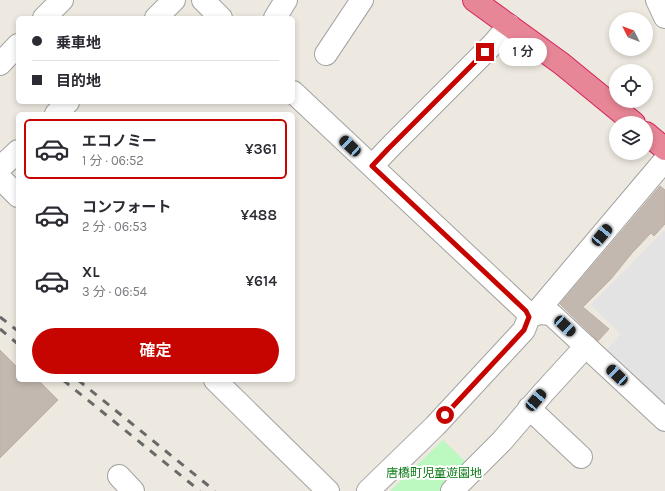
<!DOCTYPE html>
<html lang="ja">
<head>
<meta charset="utf-8">
<style>
  :root { --surface:#fff; --page:#f2f2f3; --text:#2b2b33; --muted:#7c7c81; --line:#e1e1e2; --accent:#c60400 }
  body { margin:0; font-family:Karla,"Noto Sans JP",sans-serif; background:var(--page); color:var(--text); height:100vh; display:flex; flex-direction:column; font-size:15px; white-space:nowrap }
  * { box-sizing:border-box; margin:0 }
  p { font-size:13px; color:var(--muted) }
  .icon { flex:none; width:22px; height:22px; fill:none; stroke:currentColor; stroke-width:2; stroke-linecap:round; stroke-linejoin:round }
  .map { position:relative; flex:1; overflow:hidden }
  .side { position:absolute; left:16px; top:112px; width:279px; height:270px; display:flex; flex-direction:column; background:var(--surface); border-radius:6px; box-shadow:0 2px 6px #0003 }
  .side>* { flex:none }
  .banner { position:absolute; left:16px; top:16px; width:279px; height:88px; border-radius:6px; box-shadow:0 2px 6px #0003; display:grid; align-content:center; height:88px; padding:0 16px; background:var(--surface) }
  .needle { width:26px; rotate:312deg }
  .tools { position:absolute; left:609px; top:12px; display:grid; gap:8px }
  .tools a { display:grid; place-items:center; width:44px; height:44px; border-radius:50%; background:var(--surface); box-shadow:0 2px 6px #0003; font-size:20px }
  .end { position:absolute; width:18px; height:18px; margin:-9px; border:5px solid #c60400; background:#fff; box-shadow:0 0 0 2px #fff }
  .from { border-radius:50% }
  .bubble { position:absolute; height:28px; border-radius:14px; background:var(--surface); box-shadow:0 2px 6px #0003; font-size:13px; font-weight:600; line-height:28px; text-align:center }
  .car { position:absolute; width:12px; height:24px; margin:-12px -6px; border-radius:5px; box-shadow:0 0 3px 1px #0007; background:linear-gradient(#222 24%,#8ab4d8 0 40%,#222 0 76%,#8ab4d8 0 86%,#222 0) }
  .banner b { display:flex; align-items:center; gap:14px; height:38px; font-size:15px }
  .banner b+b { border-top:1px solid var(--line) }
  .banner i { width:10px; height:10px; background:var(--text) }
  ul { padding:7px 0 0; list-style:none }
  li { display:flex; align-items:center; gap:12px; height:60px; margin:0 8px 6px; padding:0 8px; border:2px solid transparent; border-radius:6px }
  li div { flex:1 }
  li b { display:block; font-size:15px }
  li em { font-style:normal; font-weight:600 }
  li.active { border-color:var(--accent) }
  li>.icon { width:36px; height:36px; stroke-width:1.5 }
  .action { display:flex; gap:8px; margin-top:auto; padding:8px 16px }
  .action a { flex:1; height:46px; border-radius:24px; background:var(--accent); color:#fff; font-size:16px; font-weight:600; line-height:46px; text-align:center }
  .map>svg:first-child { display:block }
</style>
</head>
<body>
<div class="map">
<svg width="665" height="491" viewBox="0 0 665 491">
  <rect width="100%" height="100%" fill="#ede9e0"/>
  <path fill="#bbf9c1" d="M443,440l27,26 -11,6 -18,19h-51z"/>
  <path fill="#e3e3e3" d="M664,231l1,1v178l-62,-56 18,-20 -30,-29z"/>
  <path fill="#c2b8b0" stroke="#bfafa3" d="M660,186l5,4v34l-11,12 -3,-3 -19,20 -21,26 -28,28 26,22 -11,12 -38,-37z
    M0,350l18,18v12h20l20,20 -58,58z"/>
  <g fill="none" stroke-linecap="round" stroke-linejoin="round">
    <defs>
      <path id="minor" d="M203,0l18,18
        M657,0l8,17
        M44,18l18,-18
        M156,18l18,-18
        M275,18l11,-18
        M326,54l36,-54
        M0,64l18,-19
        M293,92l233,219 3,6 -5,13 -89,96 -67,65
        M56,114l12,-12
        M372,166l21,-22 102,-102 14,-17
        M0,168l18,-17
        M0,178l18,18
        M539,313l2,-6 124,-147
        M529,317l10,-4 12,1 114,106
        M215,380l113,111
        M529,408l52,49
        M119,476l14,15
        M452,491l50,-50 41,-48 43,-47"/>
      <path id="highway" d="M474,0l88,64 72,59
        M646,133l19,16"/>
    </defs>
    <use href="#minor" stroke="#a2a2a2" stroke-width="24"/>
    <use href="#highway" stroke="#d7215c" stroke-width="24"/>
    <use href="#minor" stroke="#fff" stroke-width="22"/>
    <use href="#highway" stroke="#e78696" stroke-width="22"/>
    <path stroke="#696969" stroke-width="3" stroke-dasharray="8 8" stroke-linecap="butt" d="M0,317l18,14
      M0,329l18,15
      M63,380l137,111
      M78,380l137,111"/>
  </g>
  <g fill="none" stroke-linecap="round" stroke-linejoin="round">
    <path stroke="#c60400" stroke-width="5" d="M445,415l79,-85 5,-13 -3,-6 -154,-145 16,-17 97,-97"/>
  </g>
  <g text-anchor="middle" stroke-width="4" stroke-linejoin="round" paint-order="stroke">
    <g font-size="12" fill="#0a7915" stroke="#fff">
      <text x="434" y="477">唐橋町児童遊園地</text>
    </g>
  </g>
</svg>
<div class="tools">
<a><svg class="needle" viewBox="-14 -14 28 28"><path d="M0-13l5 13h-10z" fill="#e53935"/><path d="M0 13l5-13h-10z" fill="#7c7c81"/></svg></a>
<a><svg class="icon" aria-label="locate" viewBox="0 0 24 24"><circle cx="12" cy="12" r="6"/><path d="M12 2v4M12 18v4M2 12h4M18 12h4"/></svg></a>
<a><svg class="icon" aria-label="layers" viewBox="0 0 24 24"><path d="M12 4l9 5-9 5-9-5zM3 14l9 5 9-5"/></svg></a>
</div>
<i class="end from" style="left:445px;top:415px"></i>
<i class="end" style="left:485px;top:52px"></i>
<div class="bubble" style="left:499px;top:38px;width:48px">1 分</div>
<i class="car" style="left:350px;top:146px;rotate:313deg"></i>
<i class="car" style="left:602px;top:235px;rotate:40deg"></i>
<i class="car" style="left:565px;top:326px;rotate:133deg"></i>
<i class="car" style="left:617px;top:375px;rotate:313deg"></i>
<i class="car" style="left:536px;top:400px;rotate:40deg"></i>
<div class="banner">
<b><i class="from"></i>乗車地</b>
<b><i></i>目的地</b>
</div>
<section class="side">
<ul>
<li class="active"><svg class="icon" aria-label="car" viewBox="0 0 24 24"><path d="M5 17H2v-5l4-1 3-4h7l3 4 3 1v5h-3M9 17h6M6 11h13"/><circle cx="7" cy="17" r="2"/><circle cx="17" cy="17" r="2"/></svg><div><b>エコノミー</b><p>1 分 · 06:52</p></div><em>¥361</em></li>
<li><svg class="icon" aria-label="car" viewBox="0 0 24 24"><path d="M5 17H2v-5l4-1 3-4h7l3 4 3 1v5h-3M9 17h6M6 11h13"/><circle cx="7" cy="17" r="2"/><circle cx="17" cy="17" r="2"/></svg><div><b>コンフォート</b><p>2 分 · 06:53</p></div><em>¥488</em></li>
<li><svg class="icon" aria-label="car" viewBox="0 0 24 24"><path d="M5 17H2v-5l4-1 3-4h7l3 4 3 1v5h-3M9 17h6M6 11h13"/><circle cx="7" cy="17" r="2"/><circle cx="17" cy="17" r="2"/></svg><div><b>XL</b><p>3 分 · 06:54</p></div><em>¥614</em></li>
</ul>
<div class="action"><a>確定</a></div>
</section>
</div>
</body>
</html>
